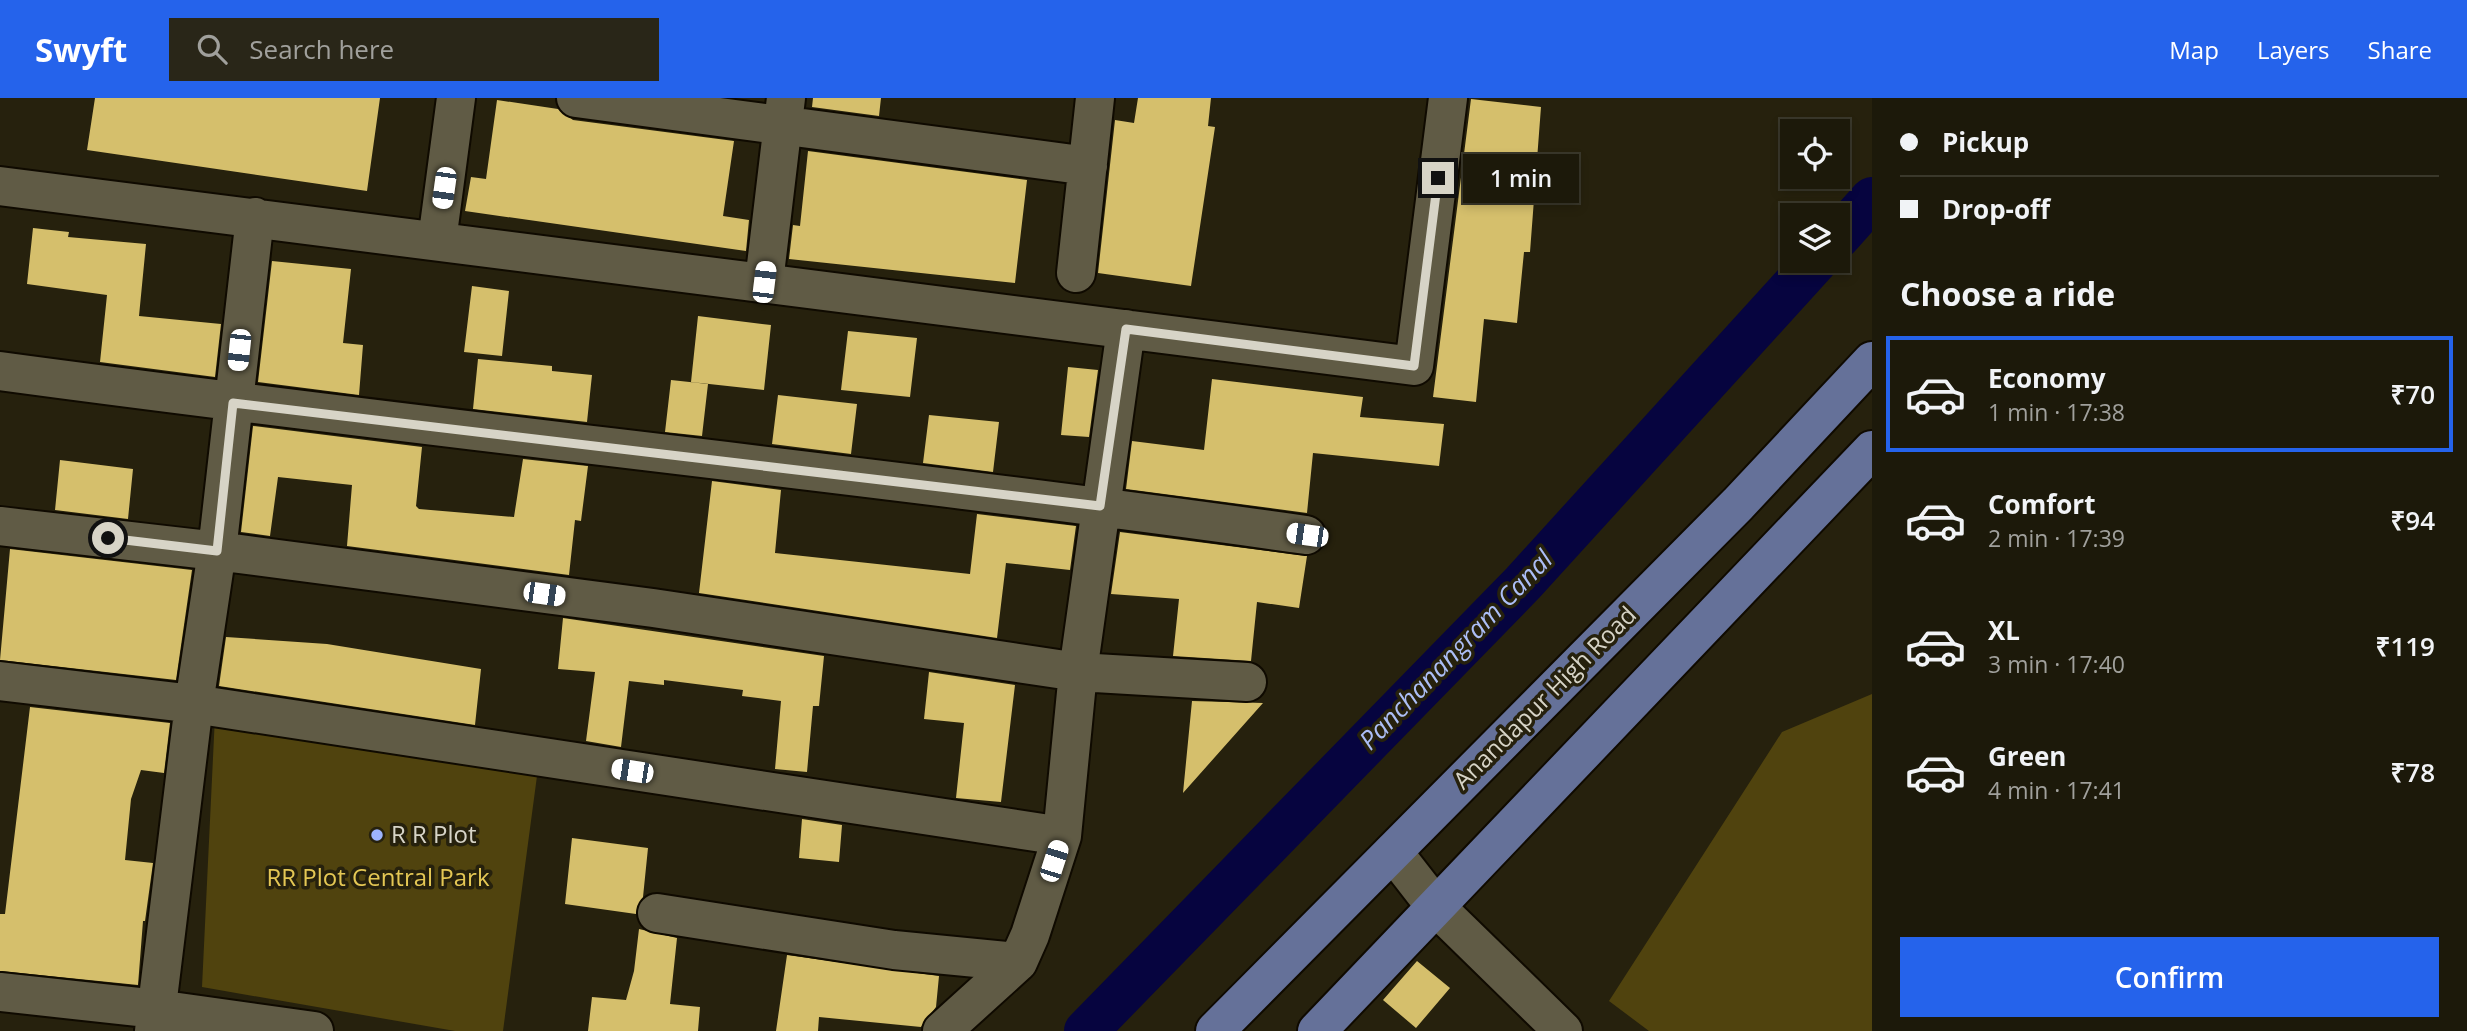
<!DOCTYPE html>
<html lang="en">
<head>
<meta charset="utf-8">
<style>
  :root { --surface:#1c190a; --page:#292618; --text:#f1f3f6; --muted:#a0a09c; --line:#3a382b; --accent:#2563eb }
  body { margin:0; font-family:"Open Sans",sans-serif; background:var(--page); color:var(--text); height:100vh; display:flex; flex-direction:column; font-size:26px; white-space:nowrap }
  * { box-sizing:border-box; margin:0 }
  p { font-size:23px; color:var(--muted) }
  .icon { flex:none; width:38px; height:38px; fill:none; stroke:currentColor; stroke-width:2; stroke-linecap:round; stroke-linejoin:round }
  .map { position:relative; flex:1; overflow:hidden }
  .drawer { display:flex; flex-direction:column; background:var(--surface); width:595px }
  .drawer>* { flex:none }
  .top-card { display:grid; align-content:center; height:154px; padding:0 28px; background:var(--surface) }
  .fabs { position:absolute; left:1780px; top:21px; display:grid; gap:14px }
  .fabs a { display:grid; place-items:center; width:70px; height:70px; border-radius:0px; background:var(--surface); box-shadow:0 4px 10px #0003,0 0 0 2px var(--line); font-size:35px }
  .end { position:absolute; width:32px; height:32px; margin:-16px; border:9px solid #d7d4c7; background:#111; box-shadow:0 0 0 4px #111 }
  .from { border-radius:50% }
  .bubble { position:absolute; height:49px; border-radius:0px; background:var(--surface); box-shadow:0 4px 10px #0003,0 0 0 2px var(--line); font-size:23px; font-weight:600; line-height:49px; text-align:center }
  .car { position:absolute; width:21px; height:42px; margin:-21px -10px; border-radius:9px; box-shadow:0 0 5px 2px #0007; background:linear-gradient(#fff 24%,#345 0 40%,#fff 0 76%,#345 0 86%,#fff 0) }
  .top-card b { display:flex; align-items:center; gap:24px; height:66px; font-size:26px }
  .top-card b+b { border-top:2px solid var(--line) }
  .top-card i { width:18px; height:18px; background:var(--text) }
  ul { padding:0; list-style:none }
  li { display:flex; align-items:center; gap:21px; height:116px; margin:0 14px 10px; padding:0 14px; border:4px solid transparent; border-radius:0px }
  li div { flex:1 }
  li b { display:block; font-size:26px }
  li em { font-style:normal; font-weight:600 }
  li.on { border-color:var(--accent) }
  li>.icon { width:63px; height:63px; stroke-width:1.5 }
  h2 { padding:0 28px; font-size:32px; line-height:84px }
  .action { display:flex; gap:14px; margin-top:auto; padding:14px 28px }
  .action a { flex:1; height:80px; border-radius:0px; background:var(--accent); color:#fff; font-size:28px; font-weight:600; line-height:80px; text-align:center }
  header { display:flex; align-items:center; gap:42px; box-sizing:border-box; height:98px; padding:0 35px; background:var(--accent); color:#fff }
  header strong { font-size:33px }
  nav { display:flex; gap:38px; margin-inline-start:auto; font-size:24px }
  .search { width:490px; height:63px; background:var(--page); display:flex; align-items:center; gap:18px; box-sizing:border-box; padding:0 24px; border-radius:0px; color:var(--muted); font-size:26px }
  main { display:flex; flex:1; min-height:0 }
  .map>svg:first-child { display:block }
</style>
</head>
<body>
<header>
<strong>Swyft</strong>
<div class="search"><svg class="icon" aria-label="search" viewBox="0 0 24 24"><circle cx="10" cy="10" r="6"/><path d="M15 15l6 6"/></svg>Search here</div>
<nav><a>Map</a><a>Layers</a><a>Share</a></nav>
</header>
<main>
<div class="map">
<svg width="1872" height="933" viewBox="0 0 1872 933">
  <rect width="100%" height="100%" fill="#26210d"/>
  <path fill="#50430e" d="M1872,596v337h-223l-40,-30 173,-269z
    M215,618l324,45 -36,270h-48l-253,-44z"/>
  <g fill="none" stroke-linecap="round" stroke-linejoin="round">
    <path stroke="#06043f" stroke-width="44" d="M1838,139l34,-38
      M1086,933l437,-448 293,-322"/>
  </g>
  <path fill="#d5bf6c" d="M95,0h285l-13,93 -280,-41z
    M813,0h68l-2,18 -67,-9z
    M1138,0h73l-3,28 7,1 -24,159 -93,-13 17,-153 19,3z
    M1471,1l70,8 -11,145h-6l-7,71 -33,-4 -8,83 -43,-5z
    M497,2l61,9 15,11 161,21 -11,75 26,4 -3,31 -281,-40 6,-34 15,2z
    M808,53l219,29 -12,103 -226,-24 4,-34 7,1z
    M33,130l36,4 -1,5 78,7 -7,72 82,8 -6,53 -115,-15 7,-67 -80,-11z
    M272,163l79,8 -8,74 20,2 -4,50 -101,-13z
    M472,188l37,5 -7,65 -38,-4z
    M698,218l73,9 -7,65 -73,-8z
    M848,233l69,7 -7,59 -69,-7z
    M478,261l74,7v5l40,4 -5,47 -114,-13z
    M1068,269l30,3 -9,67 -28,-2z
    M1212,281l151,18 -3,20 84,7 -5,42 -126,-13 -6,60 -181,-24 6,-48 72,9z
    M671,282l37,4 -6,52 -37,-4z
    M778,297l79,9 -6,50 -79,-10z
    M929,317l70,7 -6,50 -70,-9z
    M253,328l169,21 -6,59 3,3 95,8 9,-58 65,7 -7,55 -6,-1 -6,55 -222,-29 5,-61 -74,-8 -8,59 -29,-4z
    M60,362l73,9 -5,50 -73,-9z
    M712,383l69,9 -6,63 195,21 7,-60 99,12 -6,44 -64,-7 -9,75 -298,-45z
    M1120,434l187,24 -8,52 -42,-6 -6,59 -78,-5 6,-57 -68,-5z
    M10,451l182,21 -16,110 -176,-20z
    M563,520l261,38 -5,50h-6l-6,66 -32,-3 6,-68 -39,-5 1,-6 -79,-10v5l-35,-4 -8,66 -35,-6 9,-69 -37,-3z
    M226,539l101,7 154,25 -6,56 -256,-39z
    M929,574l86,13 -14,117 -45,-4 8,-75 -40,-4z
    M1192,603l71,2 -80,90z
    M30,609l140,16 -6,50 -23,-3 -10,29 -6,61 28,3 -8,58h-2l-5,64 -138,-14v-57h5z
    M802,721l40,6 -3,37 -40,-4z
    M572,740l76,10 -5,49 -7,17 -71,-10z
    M639,831l38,9 -7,66 30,3 -2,24h-110l4,-34 34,3 8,-29z
    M787,857l152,21 -3,31 -15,20 -102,-10 -1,14h-42z
    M1417,863l33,27 -34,40 -33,-28z"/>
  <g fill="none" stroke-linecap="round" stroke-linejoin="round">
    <defs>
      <path id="minor" d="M576,0l512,68
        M0,88l1414,180 34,-268
        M437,143l19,-143
        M1076,175l19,-175
        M764,184l22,-184
        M0,273c435,59 872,103 1306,164
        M0,428l217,25 436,57 425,64 169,10
        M0,583l194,23 868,132
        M1393,754l42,54 128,125
        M657,815l237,37 124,12
        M0,894l157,17 157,22
        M154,933l40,-327 23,-153 38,-334
        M942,933l76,-69 12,-27 32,-99 16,-164 48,-343"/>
      <path id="major" d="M1215,933l523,-527 134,-143
        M1317,933l555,-581"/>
    </defs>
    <use href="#minor" stroke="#0f0a00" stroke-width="42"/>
    <use href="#major" stroke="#0f0a00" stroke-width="42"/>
    <use href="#minor" stroke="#605b45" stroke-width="38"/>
    <use href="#major" stroke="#657199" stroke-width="38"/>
  </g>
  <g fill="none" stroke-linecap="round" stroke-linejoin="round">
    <path stroke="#d7d4c7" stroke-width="9" d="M108,440l109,13 16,-148 867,103 26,-177 288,37 24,-188"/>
  </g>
  <circle fill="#9db4fd" stroke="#26210d" stroke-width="2.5" cx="377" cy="737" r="7"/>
  <g text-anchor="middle" stroke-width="7" stroke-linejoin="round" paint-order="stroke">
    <g font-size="24" fill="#d7d4c7" stroke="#26210d">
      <text transform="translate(1545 600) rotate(-45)" y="8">Anandapur High Road</text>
    </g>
    <g font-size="24" fill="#d7d4c7" stroke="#26210d" text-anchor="start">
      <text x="391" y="745">R R Plot</text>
    </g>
    <g font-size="24" fill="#e4c754" stroke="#26210d">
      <text x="378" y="788">RR Plot Central Park</text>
    </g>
    <g font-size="26" font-style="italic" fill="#acbef6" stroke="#26210d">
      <text transform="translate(1456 552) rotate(-46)" y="9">Panchanangram Canal</text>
    </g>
  </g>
</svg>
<div class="fabs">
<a><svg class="icon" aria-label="locate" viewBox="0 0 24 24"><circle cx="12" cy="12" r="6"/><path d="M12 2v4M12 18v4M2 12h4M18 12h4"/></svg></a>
<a><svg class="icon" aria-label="layers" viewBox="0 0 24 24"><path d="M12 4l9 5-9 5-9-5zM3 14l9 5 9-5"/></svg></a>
</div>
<i class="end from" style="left:108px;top:440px"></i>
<i class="end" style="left:1438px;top:80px"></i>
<div class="bubble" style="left:1463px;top:56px;width:116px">1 min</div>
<i class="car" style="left:444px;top:90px;rotate:188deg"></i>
<i class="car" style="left:764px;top:184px;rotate:7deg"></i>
<i class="car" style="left:239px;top:252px;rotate:186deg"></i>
<i class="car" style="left:1307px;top:437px;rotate:278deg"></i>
<i class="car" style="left:544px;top:496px;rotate:98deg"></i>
<i class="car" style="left:632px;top:673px;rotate:279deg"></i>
<i class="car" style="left:1054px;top:763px;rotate:18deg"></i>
</div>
<section class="drawer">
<div class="top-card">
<b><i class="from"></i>Pickup</b>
<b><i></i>Drop-off</b>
</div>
<h2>Choose a ride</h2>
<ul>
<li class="on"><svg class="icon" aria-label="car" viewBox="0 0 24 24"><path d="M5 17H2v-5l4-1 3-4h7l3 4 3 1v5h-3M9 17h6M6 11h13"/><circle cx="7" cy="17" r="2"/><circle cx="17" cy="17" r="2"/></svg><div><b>Economy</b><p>1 min · 17:38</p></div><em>₹70</em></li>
<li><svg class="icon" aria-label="car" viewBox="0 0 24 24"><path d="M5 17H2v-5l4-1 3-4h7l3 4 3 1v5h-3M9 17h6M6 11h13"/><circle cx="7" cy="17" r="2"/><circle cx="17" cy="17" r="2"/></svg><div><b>Comfort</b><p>2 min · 17:39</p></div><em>₹94</em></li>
<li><svg class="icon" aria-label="car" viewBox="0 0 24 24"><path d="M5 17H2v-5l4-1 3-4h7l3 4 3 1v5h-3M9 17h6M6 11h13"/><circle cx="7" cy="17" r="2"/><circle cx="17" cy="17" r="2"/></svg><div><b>XL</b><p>3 min · 17:40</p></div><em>₹119</em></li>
<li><svg class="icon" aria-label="car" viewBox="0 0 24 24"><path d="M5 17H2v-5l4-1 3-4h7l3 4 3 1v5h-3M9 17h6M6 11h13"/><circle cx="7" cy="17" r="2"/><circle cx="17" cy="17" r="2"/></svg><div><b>Green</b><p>4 min · 17:41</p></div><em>₹78</em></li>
</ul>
<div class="action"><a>Confirm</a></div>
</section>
</main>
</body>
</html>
